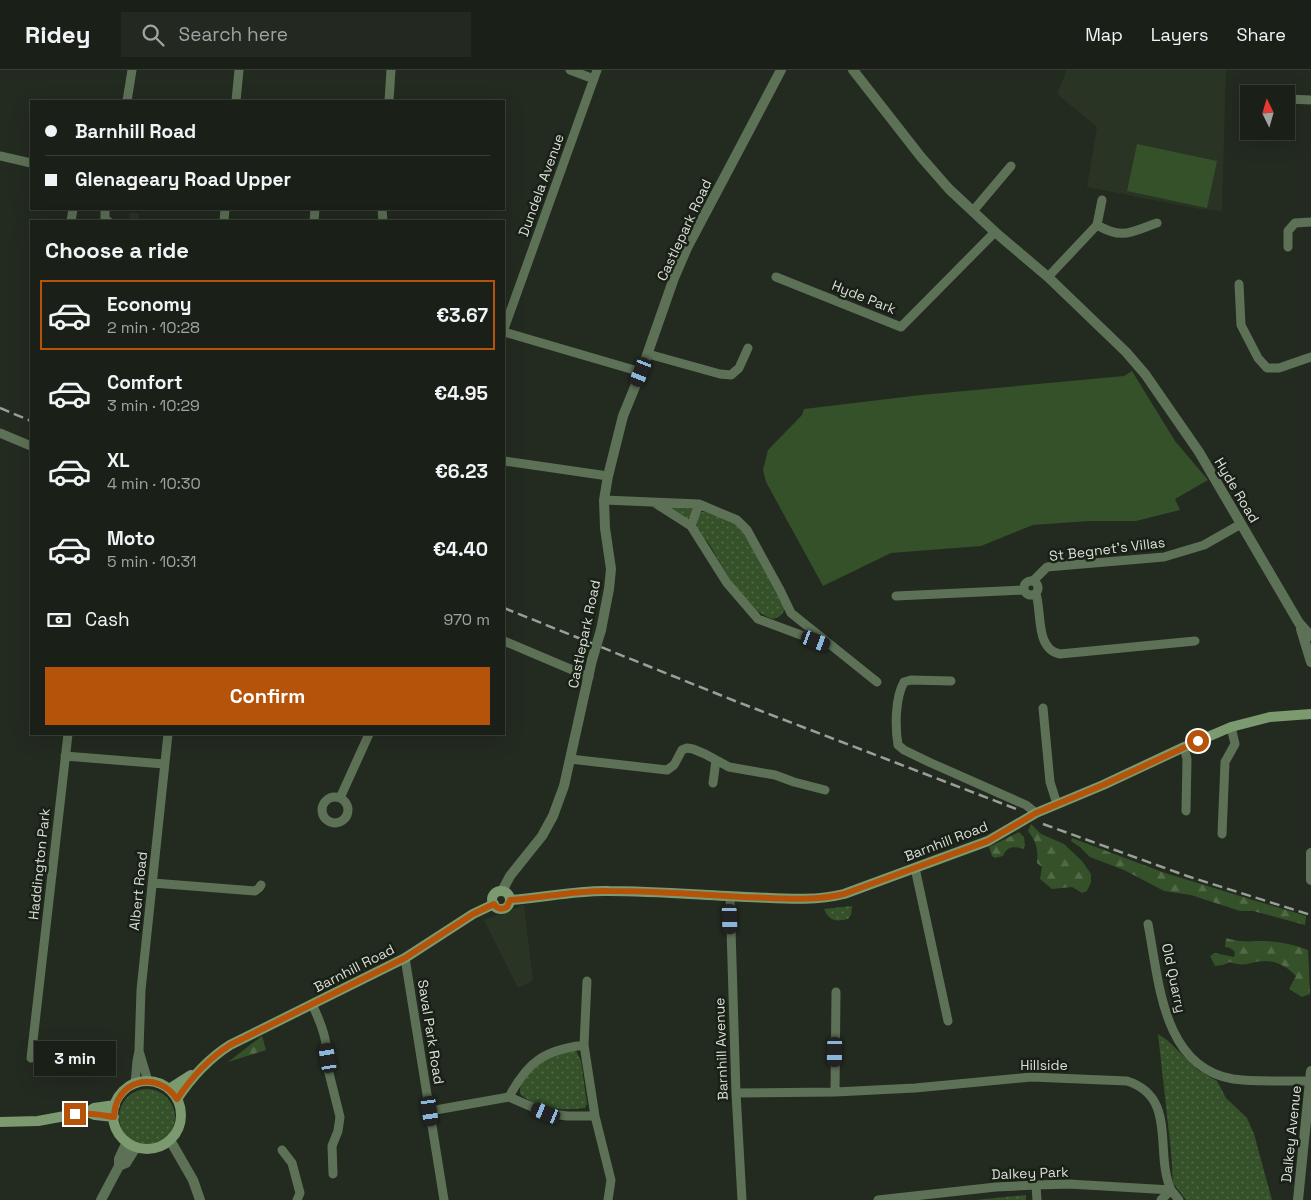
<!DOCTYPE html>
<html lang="en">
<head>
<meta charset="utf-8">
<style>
  :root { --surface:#1a2018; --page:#232821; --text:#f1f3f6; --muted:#9fa3a2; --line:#383e37; --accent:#b45309 }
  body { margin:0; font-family:"Space Grotesk",sans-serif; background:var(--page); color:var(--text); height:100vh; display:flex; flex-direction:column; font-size:19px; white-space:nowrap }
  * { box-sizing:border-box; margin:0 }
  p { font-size:16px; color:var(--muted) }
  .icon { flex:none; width:28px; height:28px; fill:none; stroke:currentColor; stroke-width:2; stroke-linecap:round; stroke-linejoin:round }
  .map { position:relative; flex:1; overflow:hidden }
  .sheet { position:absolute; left:30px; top:150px; width:475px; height:515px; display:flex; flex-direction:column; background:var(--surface); border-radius:0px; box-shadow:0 5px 20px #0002,0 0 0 1px var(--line) }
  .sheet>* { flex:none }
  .guide { position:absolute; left:30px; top:30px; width:475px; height:110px; border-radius:0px; box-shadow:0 5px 20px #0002,0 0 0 1px var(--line); display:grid; align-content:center; height:110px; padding:0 15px; background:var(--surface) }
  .needle { width:32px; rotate:355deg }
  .buttons { position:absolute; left:1240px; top:15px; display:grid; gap:10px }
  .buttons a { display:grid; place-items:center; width:55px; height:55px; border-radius:0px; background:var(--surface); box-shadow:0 5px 20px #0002,0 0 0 1px var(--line); font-size:25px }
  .end { position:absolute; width:22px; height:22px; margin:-11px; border:6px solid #b45309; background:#fff; box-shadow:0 0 0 2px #fff }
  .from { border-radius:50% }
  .bubble { position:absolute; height:35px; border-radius:0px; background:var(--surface); box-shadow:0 5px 20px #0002,0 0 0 1px var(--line); font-size:16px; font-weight:700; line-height:35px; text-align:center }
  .car { position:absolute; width:15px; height:30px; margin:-15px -8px; border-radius:6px; box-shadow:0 0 4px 1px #0007; background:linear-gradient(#222 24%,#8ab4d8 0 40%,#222 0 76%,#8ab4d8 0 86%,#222 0) }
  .guide b { display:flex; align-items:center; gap:18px; height:48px; font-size:19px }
  .guide b+b { border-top:1px solid var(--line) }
  .guide i { width:12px; height:12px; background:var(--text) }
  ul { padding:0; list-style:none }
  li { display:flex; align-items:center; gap:15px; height:70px; margin:0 10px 8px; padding:0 5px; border:2px solid transparent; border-radius:0px }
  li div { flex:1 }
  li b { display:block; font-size:19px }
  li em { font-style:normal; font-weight:700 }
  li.current { border-color:var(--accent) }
  li>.icon { width:45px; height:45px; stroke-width:1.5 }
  h2 { padding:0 15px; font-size:22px; line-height:60px }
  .pay { display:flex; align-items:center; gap:12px; height:55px; padding:0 15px; font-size:19px }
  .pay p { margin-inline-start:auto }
  .cta { display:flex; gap:10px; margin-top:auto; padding:10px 15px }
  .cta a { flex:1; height:58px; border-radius:0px; background:var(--accent); color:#fff; font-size:20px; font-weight:700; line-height:58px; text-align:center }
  header { display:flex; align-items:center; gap:30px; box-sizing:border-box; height:70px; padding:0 25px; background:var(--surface); border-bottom:1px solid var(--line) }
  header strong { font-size:24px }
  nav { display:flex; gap:28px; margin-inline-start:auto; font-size:18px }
  .search { width:350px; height:45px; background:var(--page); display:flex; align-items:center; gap:12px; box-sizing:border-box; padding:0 18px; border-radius:0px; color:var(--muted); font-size:19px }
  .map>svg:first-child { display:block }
</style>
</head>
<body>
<header>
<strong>Ridey</strong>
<div class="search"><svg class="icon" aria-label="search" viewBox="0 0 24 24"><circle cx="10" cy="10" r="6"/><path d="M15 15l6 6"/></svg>Search here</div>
<nav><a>Map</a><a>Layers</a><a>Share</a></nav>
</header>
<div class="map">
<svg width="1311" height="1130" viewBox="0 0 1311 1130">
  <defs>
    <pattern id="grass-dots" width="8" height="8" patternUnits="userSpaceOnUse" patternTransform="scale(1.25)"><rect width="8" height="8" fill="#355129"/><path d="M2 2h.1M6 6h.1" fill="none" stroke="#526a47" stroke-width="1.8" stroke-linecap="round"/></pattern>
    <pattern id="forest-firs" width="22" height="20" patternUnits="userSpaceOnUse" patternTransform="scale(1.25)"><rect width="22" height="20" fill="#355129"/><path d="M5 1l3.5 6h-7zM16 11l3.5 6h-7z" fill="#526a47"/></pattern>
  </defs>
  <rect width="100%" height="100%" fill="#232a20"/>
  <path fill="#293425" d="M1067,0h159l-4,141 -23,-2 -112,-22 10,-60 -40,-33z
    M129,143h10v6h18l-1,2h-27z
    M524,835l9,76 -15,7 -34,-68z"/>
  <path fill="url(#grass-dots)" d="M662,434l30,4 1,4 -6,8z
    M705,441l25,8 15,14 40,74c-2,8 -5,10 -12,12 -30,-9 -49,-51 -64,-75 -4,-5 -10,-10 -12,-16 -2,-5 1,-10 3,-15z
    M852,836l-1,9 -3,4c-12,3 -19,2 -24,-10z
    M1158,964l9,6 31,30 19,11 9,17 21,20 7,16 18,66h-86l-13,-17 -2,-32z
    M576,980l5,11 6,43 -2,4c-23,3 -46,2 -65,-14 -2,-16 18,-34 33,-40 7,-3 16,-3 23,-4z
    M119 1047a28 28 0 1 1 56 0a28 28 0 1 1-56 0Z
    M1026,1125v5h-50z"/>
  <path fill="url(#forest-firs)" d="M1031,754l10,10 23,10 18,17 9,13v8l-4,9 -5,2 -10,-6 -20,2 -12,-10 2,-12 -5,-4c1,-14 0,-20 -9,-32z
    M1019,762l5,5 1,9 -2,3c-9,-3 -16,-3 -20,7l-8,2 -3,-2 -3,-9z
    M1072,768l93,35 141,43 -1,9 -52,-14h-13l-49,-16 -27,-4 -40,-21 -34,-13 -10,-10 -9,-6z
    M1226,868c17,5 23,3 40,3 14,1 29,4 42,9l2,44 -8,3 -13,-8 7,-13c-8,-8 -18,-15 -31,-15 -15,0 -18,7 -35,1l-7,3 -8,1 -5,-10 5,-3 19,4 1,-5 -5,-4 -5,-1z
    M262,966l4,14 -38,12z"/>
  <path fill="#355129" d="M1137,74l80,17 -10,47 -80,-17z
    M1132,301l43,70 33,39 -33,19 5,11 -44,11h-47l-56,4 -52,21 -90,7 -68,33 -57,-104 -3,-12 5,-20 34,-35 2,-6 117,-14 203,-19z"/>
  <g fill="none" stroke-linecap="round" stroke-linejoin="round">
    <path stroke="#5d7156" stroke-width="9" d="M570,0l24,9
      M1288,29l23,1
      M127,31l5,-31
      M236,31l3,-31
      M389,31l2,-31
      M0,86l31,7
      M105,139v10l3,2
      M382,139l1,12
      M973,141l38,-45
      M71,151l2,-12
      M224,151l1,-12
      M314,151l1,-12
      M1097,155l5,-25
      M1288,177v-16l7,-8 16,-1
      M776,207l125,50 94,-95
      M1048,207l49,-52c26,15 34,7 60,-2
      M1239,214l2,41 17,33 9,10h12l32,-11
      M504,259l93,-259
      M504,262l137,40
      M648,284l72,20 11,1 8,-7 9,-20
      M0,363l31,13
      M504,391l104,15
      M604,430l95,4 38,16 10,10 33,60 11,23 86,69
      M655,433l36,23 36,57 31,36 67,25
      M691,456l8,-22
      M1024 518a7 7 0 1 1 14 0a7 7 0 1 1-14 0Z
      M1033,511l14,-14 117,-10 40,-12 37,-21
      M1036,524c6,18 -1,55 24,60l135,-13
      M896,526l128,-6
      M504,571l85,36
      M951,611l-40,-1 -7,2c-9,16 -9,45 -6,63l6,5 27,13 95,42 10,8
      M1043,638l7,74 7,22
      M1184,677l3,12 -1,52
      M65,686l99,8
      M570,689l97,11 7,-5 8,-15 5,-2 6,1 12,5 24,13 46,8 19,7 31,8
      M713,713l3,-23
      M322 740a13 13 0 1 1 26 0a13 13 0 1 1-26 0Z
      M340,728l29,-64
      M1222,764l3,-72 10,-18 -4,-17
      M915,798l33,153
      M153,813l102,8 4,-3 2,-3
      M730,826l6,197 6,107
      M1148,854c11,56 14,143 85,155 21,3 51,2 73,2l5,3
      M405,888l39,242
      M587,911l-3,64 11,71 16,64 -3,20
      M312,934c9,19 17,39 15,61l13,52 -2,14 -6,15 1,28
      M139,981l9,30
      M31,988l37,-324
      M135,1014l2,-23 2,-10 2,-61 27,-256
      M835,1022l1,-100
      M736,1023l99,-1 80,-4 116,-11 96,4c51,16 27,71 44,109l-10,10
      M509,1027l37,16 21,3h28
      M430,1041l79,-14c19,-36 36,-47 75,-52
      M282,1080l10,13 8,30 -3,7
      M1036,1115l1,15
      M878,1130l118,-13 40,-2 33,-1 102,6 8,10"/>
    <path stroke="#5d7156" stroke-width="10" d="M853,0l68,87 28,32 46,43 53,45 78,75 19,22 54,78 100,171 12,13
      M1301,559l10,33
      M601,560l8,-41 2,-20 -6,-41 -1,-28 4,-24 15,-60 18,-44 33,-94 13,-30 94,-178
      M1311,783v27
      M502,821l8,-15 32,-40 11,-20 11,-30 28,-126
      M170,1070l23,40 7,20
      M119,1096l7,-3 10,-16
      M101,1130l18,-34v-7l8,-17
      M1298,1130l13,-129"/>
    <path stroke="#7b9a6f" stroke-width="10" d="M492 830a9 9 0 1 1 18 0a9 9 0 1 1-18 0Z
      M510,830c33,-2 65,-10 99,-9 45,0 91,4 137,6 33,1 65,5 98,-3l144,-53 48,-28 67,-28 81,-38 47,-20 39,-10 41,-3
      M113 1045a34 34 0 1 1 68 0a34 34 0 1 1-68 0Z
      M169,1019l22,-14
      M177,1029c14,-21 31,-40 53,-54l175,-87 68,-44 21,-10
      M87,1042l8,3 19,2
      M0,1052l38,-1 49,-9 7,-4 21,-3"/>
    <path stroke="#9aa098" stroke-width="2.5" stroke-dasharray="10 5" stroke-linecap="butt" d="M0,338l31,13
      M504,538l231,93 284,109
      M1043,754l144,52 124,39"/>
    <path stroke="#5d7156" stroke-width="10" d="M592,590l9,-30"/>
  </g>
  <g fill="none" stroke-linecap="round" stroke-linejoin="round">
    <path stroke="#b45309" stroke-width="6" d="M75,1044c13,-2 26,1 39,3 1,-37 43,-48 63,-18 14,-21 31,-40 53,-54l175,-87 68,-44 21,-10c3,5 8,6 13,3l3,-7c33,-2 65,-10 99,-9 44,0 88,3 133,6 35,1 68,5 102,-3l144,-53 48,-28 67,-28 95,-44"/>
  </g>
  <g text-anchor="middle" stroke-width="5" stroke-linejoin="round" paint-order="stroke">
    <g font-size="14" fill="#dadfd8" stroke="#192016">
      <text transform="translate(541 115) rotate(-70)" y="5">Dundela Avenue</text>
      <text transform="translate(684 160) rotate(-65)" y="5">Castlepark Road</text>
      <text transform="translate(864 227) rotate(22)" y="5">Hyde Park</text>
      <text transform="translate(1237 420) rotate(59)" y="5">Hyde Road</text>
      <text transform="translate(1107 479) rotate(-7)" y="5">St Begnet's Villas</text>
      <text transform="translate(584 564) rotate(-78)" y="5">Castlepark Road</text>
      <text transform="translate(946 771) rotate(-21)" y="5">Barnhill Road</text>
      <text transform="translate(39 794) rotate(-84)" y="5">Haddington Park</text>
      <text transform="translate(138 821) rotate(-84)" y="5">Albert Road</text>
      <text transform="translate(354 898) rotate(-27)" y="5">Barnhill Road</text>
      <text transform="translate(1174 908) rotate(78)" y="5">Old Quarry</text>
      <text transform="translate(431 962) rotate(81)" y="5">Saval Park Road</text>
      <text transform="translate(721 979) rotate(-92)" y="5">Barnhill Avenue</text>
      <text x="1044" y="1000">Hillside</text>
      <text transform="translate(1291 1064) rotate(-84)" y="5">Dalkey Avenue</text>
      <text transform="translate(1030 1103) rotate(-2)" y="5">Dalkey Park</text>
    </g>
  </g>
</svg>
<div class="buttons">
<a><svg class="needle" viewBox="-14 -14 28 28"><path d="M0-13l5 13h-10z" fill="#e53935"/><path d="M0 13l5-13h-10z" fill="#9fa3a2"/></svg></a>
</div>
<i class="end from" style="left:1198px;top:671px"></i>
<i class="end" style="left:75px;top:1044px"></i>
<div class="bubble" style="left:34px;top:971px;width:82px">3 min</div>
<i class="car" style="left:641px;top:302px;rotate:202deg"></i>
<i class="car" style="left:816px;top:571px;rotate:111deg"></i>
<i class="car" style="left:730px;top:849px;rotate:178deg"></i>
<i class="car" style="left:835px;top:982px;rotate:181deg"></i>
<i class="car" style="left:328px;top:988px;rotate:351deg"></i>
<i class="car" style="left:430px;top:1041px;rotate:172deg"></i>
<i class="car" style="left:546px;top:1043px;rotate:292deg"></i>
<div class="guide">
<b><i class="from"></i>Barnhill Road</b>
<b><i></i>Glenageary Road Upper</b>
</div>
<section class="sheet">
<h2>Choose a ride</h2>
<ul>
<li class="current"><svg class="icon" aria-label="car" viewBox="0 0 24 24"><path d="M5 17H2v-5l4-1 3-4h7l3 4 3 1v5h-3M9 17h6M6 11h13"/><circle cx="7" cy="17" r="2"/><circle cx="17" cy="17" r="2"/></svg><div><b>Economy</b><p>2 min · 10:28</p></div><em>€3.67</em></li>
<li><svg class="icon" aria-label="car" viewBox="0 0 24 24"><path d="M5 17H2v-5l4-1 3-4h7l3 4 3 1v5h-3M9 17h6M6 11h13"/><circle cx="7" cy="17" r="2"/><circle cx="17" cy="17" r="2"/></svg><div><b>Comfort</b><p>3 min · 10:29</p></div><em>€4.95</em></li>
<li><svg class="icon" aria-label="car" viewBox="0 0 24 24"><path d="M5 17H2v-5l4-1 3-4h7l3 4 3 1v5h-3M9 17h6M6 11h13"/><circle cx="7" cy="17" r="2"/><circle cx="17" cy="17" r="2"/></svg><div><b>XL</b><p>4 min · 10:30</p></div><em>€6.23</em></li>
<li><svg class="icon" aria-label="car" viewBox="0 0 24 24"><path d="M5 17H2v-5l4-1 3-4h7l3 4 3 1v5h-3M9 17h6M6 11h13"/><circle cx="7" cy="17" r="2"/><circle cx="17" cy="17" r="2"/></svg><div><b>Moto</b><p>5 min · 10:31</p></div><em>€4.40</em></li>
</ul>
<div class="pay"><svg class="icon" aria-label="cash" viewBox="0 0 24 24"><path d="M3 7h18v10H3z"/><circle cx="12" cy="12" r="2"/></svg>Cash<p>970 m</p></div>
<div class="cta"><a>Confirm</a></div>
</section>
</div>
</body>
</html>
